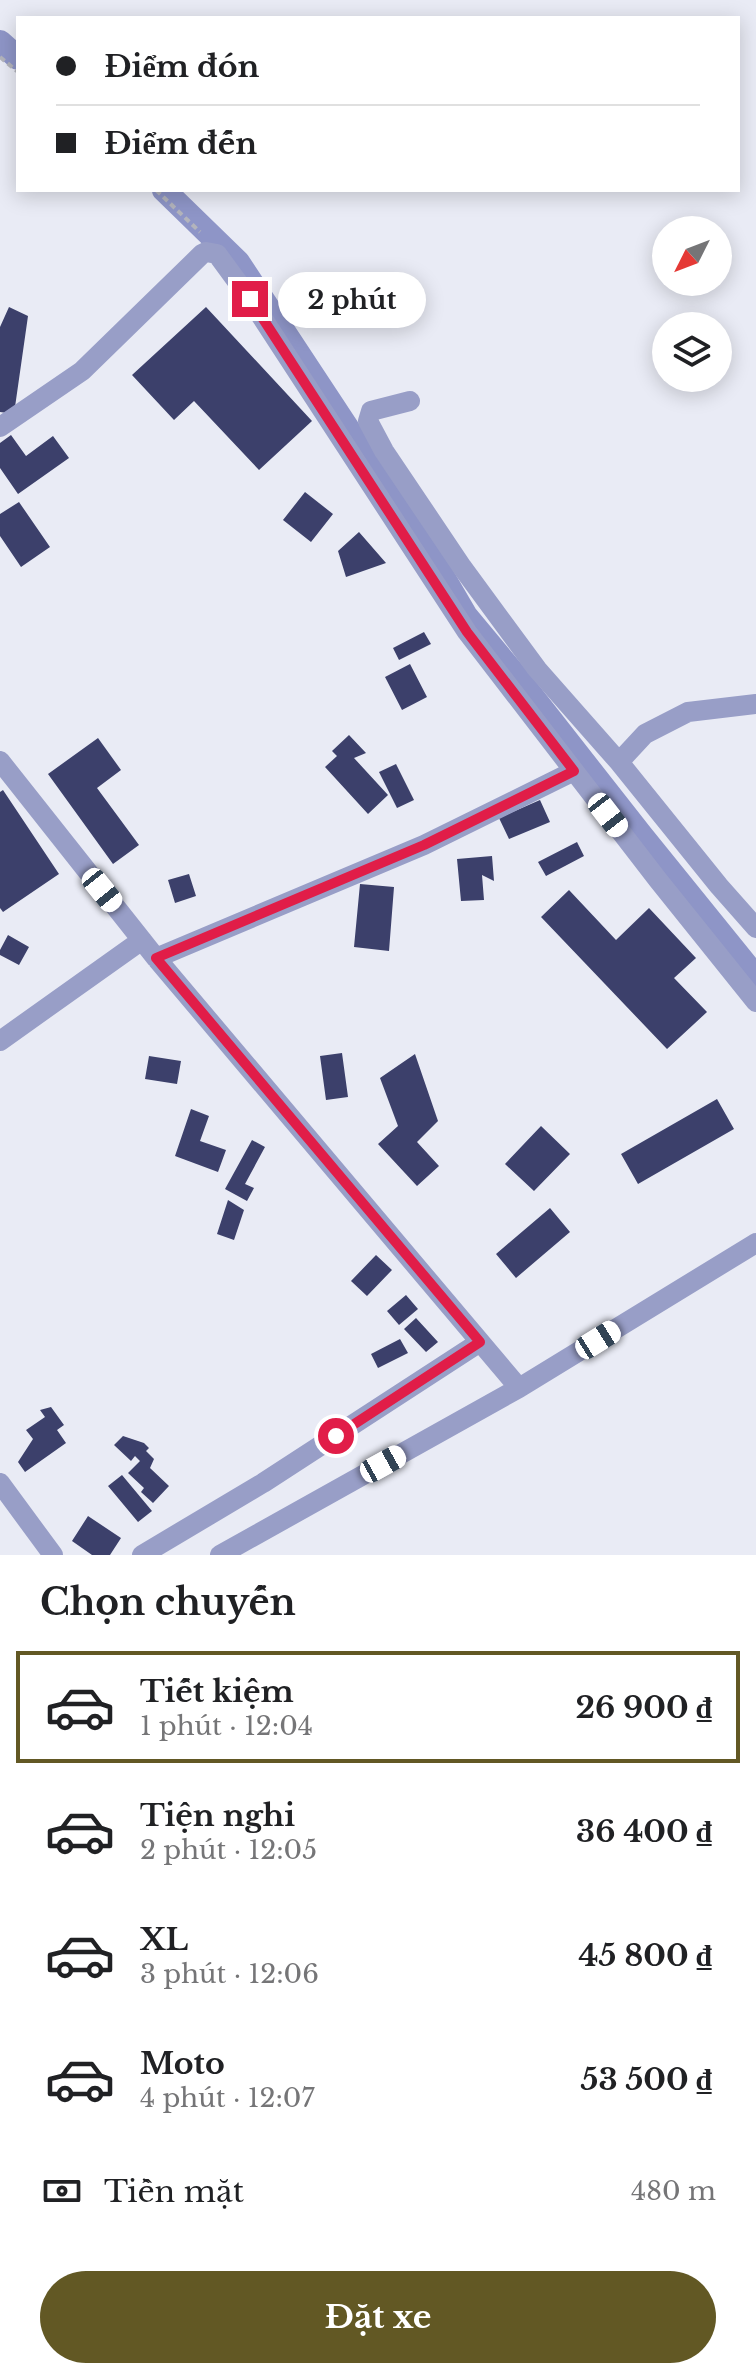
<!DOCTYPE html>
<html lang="vi">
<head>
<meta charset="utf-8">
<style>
  :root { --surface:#fff; --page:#f6f6f6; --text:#202124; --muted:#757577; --line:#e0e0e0; --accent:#625824 }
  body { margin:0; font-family:"Libre Baskerville",serif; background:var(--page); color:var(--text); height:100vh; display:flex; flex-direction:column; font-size:30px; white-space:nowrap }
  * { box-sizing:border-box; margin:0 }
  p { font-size:26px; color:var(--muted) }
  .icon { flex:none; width:44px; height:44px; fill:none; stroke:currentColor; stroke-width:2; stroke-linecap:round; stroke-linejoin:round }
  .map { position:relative; height:1555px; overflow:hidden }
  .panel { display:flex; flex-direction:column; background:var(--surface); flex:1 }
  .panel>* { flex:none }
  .top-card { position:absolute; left:16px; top:16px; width:724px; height:176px; border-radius:0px; box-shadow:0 4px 20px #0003; display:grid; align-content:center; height:176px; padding:0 40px; background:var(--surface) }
  .needle { width:52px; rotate:228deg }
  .tools { position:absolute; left:652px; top:216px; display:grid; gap:16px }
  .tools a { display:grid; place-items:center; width:80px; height:80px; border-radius:50%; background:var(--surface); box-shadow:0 4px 20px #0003; font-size:40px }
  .end { position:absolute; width:36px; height:36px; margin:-18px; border:10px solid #e11d48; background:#fff; box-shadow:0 0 0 4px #fff }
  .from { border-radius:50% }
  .bubble { position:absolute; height:56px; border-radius:28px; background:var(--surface); box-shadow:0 4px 20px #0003; font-size:26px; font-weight:700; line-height:56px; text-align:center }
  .car { position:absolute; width:24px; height:48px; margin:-24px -12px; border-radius:10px; box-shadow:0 0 6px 2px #0007; background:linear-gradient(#fff 24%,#345 0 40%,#fff 0 76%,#345 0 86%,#fff 0) }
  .top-card b { display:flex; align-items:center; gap:28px; height:76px; font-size:30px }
  .top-card b+b { border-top:2px solid var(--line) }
  .top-card i { width:20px; height:20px; background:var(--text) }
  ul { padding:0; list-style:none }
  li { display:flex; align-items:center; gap:24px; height:112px; margin:0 16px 12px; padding:0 24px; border:4px solid transparent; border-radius:0px }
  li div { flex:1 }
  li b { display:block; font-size:30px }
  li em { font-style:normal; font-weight:700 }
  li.on { border-color:var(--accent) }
  li>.icon { width:72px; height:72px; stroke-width:1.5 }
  h2 { padding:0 40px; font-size:36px; line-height:96px }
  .pay { display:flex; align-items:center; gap:20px; height:88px; padding:0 40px; font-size:30px }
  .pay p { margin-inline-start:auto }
  .cta { display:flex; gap:16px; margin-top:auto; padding:16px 40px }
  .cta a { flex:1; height:92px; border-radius:48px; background:var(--accent); color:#fff; font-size:32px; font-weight:700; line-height:92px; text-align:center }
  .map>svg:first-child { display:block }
</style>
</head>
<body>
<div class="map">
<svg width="756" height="1555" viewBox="0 0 756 1555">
  <rect width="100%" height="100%" fill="#e9ebf5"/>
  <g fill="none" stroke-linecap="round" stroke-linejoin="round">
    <path stroke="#8e95c7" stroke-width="24" d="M0,42l18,16
      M164,190l74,72 186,282 42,72 55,66 120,153 115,142"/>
  </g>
  <path fill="#3c406b" d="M9,307l19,9 -14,98 -14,-2v-85z
    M206,307l106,114 -53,49 -65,-69 -20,19 -42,-45z
    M11,435l15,21 27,-20 16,22 -51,36 -18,-26v-25z
    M305,492l28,22 -22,28 -28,-22z
    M19,502l31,45 -29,20 -21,-31v-22z
    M359,532l27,31 -40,14 -8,-26z
    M424,632l7,12 -32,16 -6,-12z
    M410,664l17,33 -25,13 -17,-33z
    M349,735l17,18 -12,5 34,37 -20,19 -43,-47 12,-11 -5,-5z
    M98,738l23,32 -24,18 42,57 -26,19 -65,-90z
    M396,764l18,36 -17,8 -18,-36z
    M3,790l56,84 -56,38 -3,-4v-116z
    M540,800l10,22 -41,17 -10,-21z
    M577,842l7,14 -38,20 -8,-14z
    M492,856l2,25 -12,-6 2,25 -23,1 -4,-42z
    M189,874l7,22 -21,7 -7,-23z
    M360,884l34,3 -5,64 -35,-4z
    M569,890l47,50 33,-32 47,50 -22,20 33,34 -40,37 -126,-132z
    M8,935l21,12 -10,18 -19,-10v-5z
    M342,1053l6,44 -22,3 -6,-44z
    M415,1054l23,67 -21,21 22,24 -22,20 -39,-42 20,-18 -18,-48z
    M149,1056l32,5 -4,23 -32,-5z
    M717,1099l17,30 -96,55 -17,-30z
    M191,1109l18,7 -9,25 26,9 -8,22 -43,-16z
    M541,1126l29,28 -36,37 -29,-27z
    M252,1140l13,7 -20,37 9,4 -7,13 -22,-12z
    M228,1200l16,10 -10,30 -17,-6z
    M550,1208l20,24 -54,46 -20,-24z
    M376,1255l16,15 -25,26 -16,-15z
    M406,1295l12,14 -19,16 -12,-14z
    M416,1318l22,24 -12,10 -22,-23z
    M400,1339l8,14 -30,15 -7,-14z
    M51,1407l13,18 -7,5 9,13 -41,29 -7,-10 15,-23 -7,-9 19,-13 -5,-7z
    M123,1436l21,7 5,5 -3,3 8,8 -4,9 19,18 -16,17 -12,-11 3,-4 -16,-15 12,-12 -5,-5 -4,5 -17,-16z
    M122,1475l30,36 -14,11 -30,-36z
    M88,1516l33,22 -11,17h-18l-20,-14z"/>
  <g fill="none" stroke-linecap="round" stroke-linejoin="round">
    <path stroke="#b3b4bc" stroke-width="4" stroke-dasharray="6 4" stroke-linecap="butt" d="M0,57l18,15
      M156,190l44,42"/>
    <path stroke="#989ec7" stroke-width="20" d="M410,401l-39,10 -3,10 16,30 78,116 75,102 82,93 100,124 37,42
      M0,427l82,-56 120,-117 4,-2 11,2 33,45 217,333 191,248 98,122
      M0,761l156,197 363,430
      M619,762l26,-28 43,-22 68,-8
      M156,958l268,-113 150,-74
      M0,1041l142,-101
      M0,1483l53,72
      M142,1555l121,-72 217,-141
      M220,1555l299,-167 237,-145"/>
  </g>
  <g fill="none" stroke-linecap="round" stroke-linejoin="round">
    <path stroke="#e11d48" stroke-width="10" d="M250,299l217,333 107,139 -150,74 -268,113 324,384 -144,94"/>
  </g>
</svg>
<div class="tools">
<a><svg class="needle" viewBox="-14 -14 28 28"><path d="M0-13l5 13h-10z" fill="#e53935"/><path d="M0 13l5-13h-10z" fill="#757577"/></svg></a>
<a><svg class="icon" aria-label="layers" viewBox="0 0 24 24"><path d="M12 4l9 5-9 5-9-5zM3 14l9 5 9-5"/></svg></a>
</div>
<i class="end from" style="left:336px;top:1436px"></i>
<i class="end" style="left:250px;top:299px"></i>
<div class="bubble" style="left:278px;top:272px;width:148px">2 phút</div>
<i class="car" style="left:608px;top:815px;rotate:142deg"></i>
<i class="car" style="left:102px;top:890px;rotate:141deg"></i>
<i class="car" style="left:598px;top:1340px;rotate:58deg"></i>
<i class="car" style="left:383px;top:1464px;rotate:61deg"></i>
<div class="top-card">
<b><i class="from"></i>Điểm đón</b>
<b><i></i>Điểm đến</b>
</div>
</div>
<section class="panel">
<h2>Chọn chuyến</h2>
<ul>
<li class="on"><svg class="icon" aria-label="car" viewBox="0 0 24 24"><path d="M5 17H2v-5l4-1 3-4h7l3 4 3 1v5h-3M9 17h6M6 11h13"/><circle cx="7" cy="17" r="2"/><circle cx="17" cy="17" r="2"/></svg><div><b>Tiết kiệm</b><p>1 phút · 12:04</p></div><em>26 900 ₫</em></li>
<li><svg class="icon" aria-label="car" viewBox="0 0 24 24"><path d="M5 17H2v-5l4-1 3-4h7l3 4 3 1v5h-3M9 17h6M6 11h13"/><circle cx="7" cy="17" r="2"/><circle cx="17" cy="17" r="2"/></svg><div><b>Tiện nghi</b><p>2 phút · 12:05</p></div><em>36 400 ₫</em></li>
<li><svg class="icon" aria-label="car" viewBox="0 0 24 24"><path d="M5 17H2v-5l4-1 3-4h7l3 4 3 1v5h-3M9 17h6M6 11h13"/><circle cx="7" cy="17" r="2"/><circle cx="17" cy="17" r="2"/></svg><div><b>XL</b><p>3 phút · 12:06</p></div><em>45 800 ₫</em></li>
<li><svg class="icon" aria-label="car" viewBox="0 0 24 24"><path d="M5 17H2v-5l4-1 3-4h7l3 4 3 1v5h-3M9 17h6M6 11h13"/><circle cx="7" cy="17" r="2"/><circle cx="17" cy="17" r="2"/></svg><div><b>Moto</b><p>4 phút · 12:07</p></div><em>53 500 ₫</em></li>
</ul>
<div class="pay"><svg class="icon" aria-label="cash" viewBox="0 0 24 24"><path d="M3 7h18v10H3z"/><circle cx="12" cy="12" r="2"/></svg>Tiền mặt<p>480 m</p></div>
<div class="cta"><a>Đặt xe</a></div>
</section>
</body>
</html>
